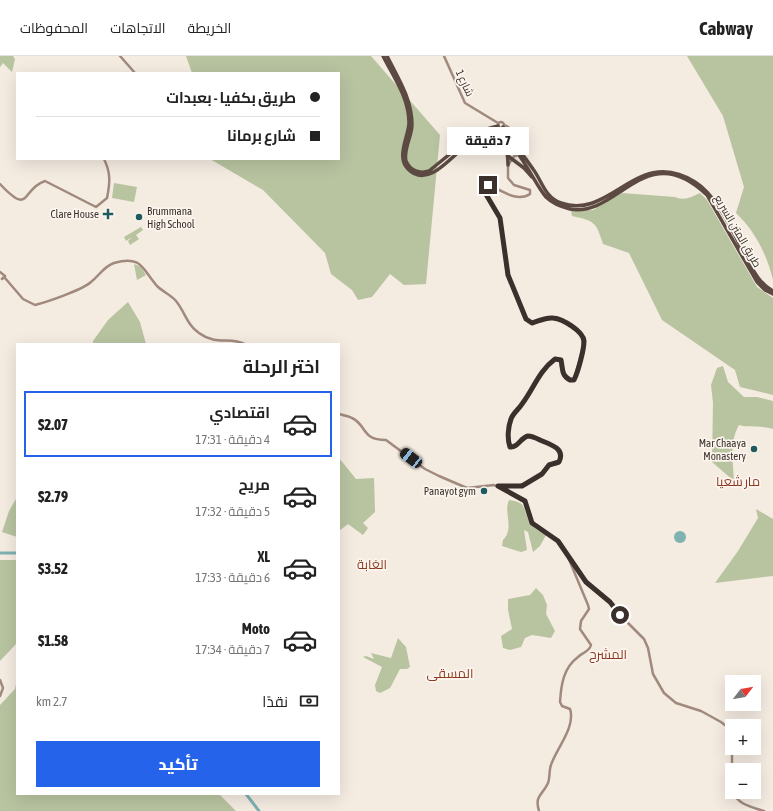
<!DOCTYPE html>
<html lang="ar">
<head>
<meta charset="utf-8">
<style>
  :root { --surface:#fff; --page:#f6f6f6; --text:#222; --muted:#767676; --line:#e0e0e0; --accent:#2563eb }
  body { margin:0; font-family:"Asap Condensed",Cairo,sans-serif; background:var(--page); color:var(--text); direction:rtl; height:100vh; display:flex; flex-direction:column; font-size:15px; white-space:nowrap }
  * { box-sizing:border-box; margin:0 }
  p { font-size:13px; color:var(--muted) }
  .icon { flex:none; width:22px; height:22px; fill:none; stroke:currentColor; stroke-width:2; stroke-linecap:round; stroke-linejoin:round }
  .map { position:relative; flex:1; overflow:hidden; direction:ltr }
  .side { position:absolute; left:16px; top:287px; width:324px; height:452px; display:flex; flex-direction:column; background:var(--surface); border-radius:0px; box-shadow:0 4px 16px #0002; direction:rtl }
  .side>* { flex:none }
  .hud { position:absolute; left:16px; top:16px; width:324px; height:88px; border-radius:0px; box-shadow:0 4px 16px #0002; direction:rtl; display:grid; align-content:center; height:88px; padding:0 20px; background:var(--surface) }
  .needle { width:26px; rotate:59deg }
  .tools { position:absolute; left:725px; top:619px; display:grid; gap:8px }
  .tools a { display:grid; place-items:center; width:36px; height:36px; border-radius:0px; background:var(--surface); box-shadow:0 4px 16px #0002; font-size:20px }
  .end { position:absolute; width:18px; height:18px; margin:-9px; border:5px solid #3b302b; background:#fff; box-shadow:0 0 0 2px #fff }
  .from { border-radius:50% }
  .bubble { position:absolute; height:28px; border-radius:0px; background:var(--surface); box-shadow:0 4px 16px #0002; font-size:13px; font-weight:800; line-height:28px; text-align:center; direction:rtl }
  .car { position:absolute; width:12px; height:24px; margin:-12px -6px; border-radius:5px; box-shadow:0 0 3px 1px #0007; background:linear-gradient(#222 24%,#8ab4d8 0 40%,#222 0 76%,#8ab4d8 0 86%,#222 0) }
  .hud b { display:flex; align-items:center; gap:14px; height:38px; font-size:15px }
  .hud b+b { border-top:1px solid var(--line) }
  .hud i { width:10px; height:10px; background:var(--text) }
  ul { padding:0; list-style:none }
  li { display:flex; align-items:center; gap:12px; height:66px; margin:0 8px 6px; padding:0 12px; border:2px solid transparent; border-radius:0px }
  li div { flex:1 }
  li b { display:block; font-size:15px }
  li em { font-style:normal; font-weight:800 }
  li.on { border-color:var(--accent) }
  li>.icon { width:36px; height:36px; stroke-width:1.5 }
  h2 { padding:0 20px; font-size:18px; line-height:48px }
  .pay { display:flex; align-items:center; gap:10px; height:44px; padding:0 20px; font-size:15px }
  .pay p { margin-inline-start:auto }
  .primary-button { display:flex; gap:8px; margin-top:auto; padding:8px 20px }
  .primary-button a { flex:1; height:46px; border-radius:0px; background:var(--accent); color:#fff; font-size:16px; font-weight:800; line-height:46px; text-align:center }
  header { display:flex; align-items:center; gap:24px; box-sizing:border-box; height:56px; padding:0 20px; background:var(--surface); border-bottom:1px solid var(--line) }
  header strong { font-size:19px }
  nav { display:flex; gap:22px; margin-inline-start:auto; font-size:14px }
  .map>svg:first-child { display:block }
</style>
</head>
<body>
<header>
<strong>Cabway</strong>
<nav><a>الخريطة</a><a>الاتجاهات</a><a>المحفوظات</a></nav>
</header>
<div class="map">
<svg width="773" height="755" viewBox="0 0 773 755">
  <rect width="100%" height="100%" fill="#f4ebe1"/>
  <path fill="#b8c4a0" d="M0,0h13l2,3 -3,13 -9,-9 -3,4z
    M186,0h185l69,79 -14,149 -22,1 -14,-11 -18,23 -14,3 -6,-10 -21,-16 -6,-21 -62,-63 -53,-31h129v-86h-147z
    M687,0h86v224c-6,-25 -18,-49 -37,-67l8,-26 -21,-71z
    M114,127l23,4 -3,15 -22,-4z
    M622,137l53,4c9,4 17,0 25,-4l7,7 50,87 16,11v97l-33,-8 -5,-17 -73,-50 -33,-67 -26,-9c-7,-22 -8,-23 -31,-28l-1,-5 22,-1z
    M141,171l2,3 -7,5 3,4 -9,6 -2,-4 4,-4 -6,4 -2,-4z
    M134,208l7,3 5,8 -9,5z
    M128,246l12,20 6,22h-53v-3l15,-21z
    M723,310l5,16 16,15h13l16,4v28c-12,-4 -23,-1 -34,-4 -10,18 -6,37 -5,56l-22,-19 1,-59 -2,-18 6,-17z
    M339,402l17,21 18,-1 1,34 -12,11 5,5 -5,7 -15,-11 -9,7z
    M17,441v40l-15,-5 7,-21z
    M509,444c18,3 13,6 20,21 3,7 10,10 17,14l-6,11 -7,6 -5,-20 -4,-2 3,20 -6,2 -19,-6 1,-6c12,-12 0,-27 6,-40z
    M756,453l17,10v57l-58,7 23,-32 20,-33z
    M0,504h17v83l-17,18z
    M536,532l7,7 4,10 -1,9 9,17 -4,7 -19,-3 -7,3 -4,9 -11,3 -7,-2 -2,-12 11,-7 -4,-19v-11l22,-4z
    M398,582l8,9 4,20 -3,2h-7l-10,19 -10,5 -4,-2 -1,-6 7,-18 -19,-10 3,-1 8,3 -3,-6 20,5z
    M17,623v115h202l17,17h-236v-106l15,-16z"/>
  <path fill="#7fb0b2" d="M674 481a6 6 0 1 1 12 0a6 6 0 1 1-12 0Z"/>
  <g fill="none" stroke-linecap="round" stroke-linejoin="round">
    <path stroke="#7fb0b2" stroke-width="3" d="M0,497h17
      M246,738l13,17"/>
    <path stroke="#a18a7d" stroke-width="2.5" d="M120,0l15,17
      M444,0l21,47 33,20
      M498 69a3 3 0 1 1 6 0a3 3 0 1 1-6 0Z
      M504,69c8,3 18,13 21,21l-3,5
      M0,128c31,33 21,5 45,-3l51,26 11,-9c3,-15 4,-25 -3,-39
      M0,216l5,4 -3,3
      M5,222l18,21 12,6c12,-3 47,-15 56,-23 9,-7 12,-15 23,-19 28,-8 28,6 43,23 6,6 14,9 19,15 9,11 11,24 23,32 18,13 31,3 46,11
      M339,358c4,1 9,2 13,4 15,7 9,22 34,22l39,29 14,7 28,12 27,-3 31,16 7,22 27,18 27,42 24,19 15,18 19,19 4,9 5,26 11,19 12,10 25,8 20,11 9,7 2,8v52
      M498,430c25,1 34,-1 51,-21l8,-1 3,-3c2,-14 -10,-17 -20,-21 -4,-1 -7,-4 -12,-4 -8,1 -10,12 -18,11 -3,-8 -2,-20 1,-28 2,-6 8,-10 11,-15 12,-16 17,-33 33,-45l6,1c2,8 0,15 9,20h4l9,-34 -1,-11 -17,-13 -10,-4h-8l-15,5 -4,-2 -21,-46 -7,-57 -16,-29 5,-4c12,5 28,18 41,9v-4l-16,-5 -6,-7v-13l7,-10
      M0,624l3,8 -3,8
      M733,736c5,13 19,15 31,19
      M539,755c-5,-16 4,-16 9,-28 2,-5 1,-13 3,-18 5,-16 25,-38 19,-56l-8,-3 -2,-4c1,-16 3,-34 18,-45 5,-5 11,-5 13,-12l-11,-16 1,-8 8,-12 -1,-4 -20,-48"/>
    <path stroke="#5c4a42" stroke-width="3.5" d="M383,0c11,22 26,42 26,67 -1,15 -13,34 -1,46 24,25 54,-30 75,-35 30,-7 48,46 63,63 6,6 16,10 24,12 49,9 75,-73 137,-14l50,87 8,8 8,4
      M387,0c11,22 25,43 25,69 0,11 -9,25 -6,36 4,10 14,13 23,10l43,-35c26,-17 48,14 61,33 9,12 12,29 28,34 50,18 76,-58 134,-21 24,15 39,53 52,77 7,13 13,25 26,32
      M503,71l8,13
      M483,74l15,-4
      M494,80c12,8 14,16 14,29
      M508,100l16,12 8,9"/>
    <path stroke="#a18a7d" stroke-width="2.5" d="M516,100l6,-5"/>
  </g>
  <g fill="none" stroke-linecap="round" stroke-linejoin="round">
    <path stroke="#3b302b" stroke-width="5" d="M488,129l-4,6 16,27 8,57 18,44 6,4c7,-2 14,-6 21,-5 10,1 30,13 31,23 0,9 -6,31 -10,39h-4c-9,-5 -7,-11 -9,-20l-6,-1c-16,12 -21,29 -33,45 -3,5 -9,9 -11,15 -3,8 -4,20 -1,28 8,1 10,-9 18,-11 4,0 8,2 12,4 9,4 26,8 19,22l-10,3 -7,9 -20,12h-24l27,15 7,22 26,18 28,41 24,20 10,13"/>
  </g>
  <g fill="#1f5a5e" stroke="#fbf5ee" stroke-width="1.5">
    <path d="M106 152h4v4h4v4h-4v4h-4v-4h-4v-4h4z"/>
    <circle cx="139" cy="161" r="4"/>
    <circle cx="754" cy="393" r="4"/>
    <circle cx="484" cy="435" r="4"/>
  </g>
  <g text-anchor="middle" stroke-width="3.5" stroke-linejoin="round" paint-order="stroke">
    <g font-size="11" fill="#3b302b" stroke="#fbf5ee">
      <text transform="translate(465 27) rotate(65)" y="4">شارع 1</text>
      <text transform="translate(738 175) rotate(60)" y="4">طريق المتن السريع</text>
    </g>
    <g font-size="11" fill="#3b302b" stroke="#fbf5ee" text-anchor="end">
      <text x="147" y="159" text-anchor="start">Brummana<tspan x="147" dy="13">High School</tspan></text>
      <text x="99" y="162">Clare House</text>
      <text x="746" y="391">Mar Chaaya<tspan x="746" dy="13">Monastery</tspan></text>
      <text x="476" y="439">Panayot gym</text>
    </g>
    <g font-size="13" fill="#8c3b22" stroke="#fbf5ee">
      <text x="738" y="430">مار شعيا</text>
      <text x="372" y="513">الغابة</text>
      <text x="608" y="603">المشرح</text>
      <text x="450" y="622">المسقى</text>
    </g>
  </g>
</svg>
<div class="tools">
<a><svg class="needle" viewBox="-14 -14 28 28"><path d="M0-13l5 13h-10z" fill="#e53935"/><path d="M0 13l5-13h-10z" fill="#767676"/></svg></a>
<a>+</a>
<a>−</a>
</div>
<i class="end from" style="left:620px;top:559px"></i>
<i class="end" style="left:488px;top:129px"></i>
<div class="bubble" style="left:447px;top:71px;width:82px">7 دقيقة</div>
<i class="car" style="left:411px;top:402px;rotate:308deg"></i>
<div class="hud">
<b><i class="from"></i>طريق بكفيا - بعبدات</b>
<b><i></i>شارع برمانا</b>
</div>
<section class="side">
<h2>اختر الرحلة</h2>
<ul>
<li class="on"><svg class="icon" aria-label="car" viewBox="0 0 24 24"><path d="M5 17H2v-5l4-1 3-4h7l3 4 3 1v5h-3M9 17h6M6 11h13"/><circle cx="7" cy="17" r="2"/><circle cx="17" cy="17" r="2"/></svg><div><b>اقتصادي</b><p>4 دقيقة · 17:31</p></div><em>$2.07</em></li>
<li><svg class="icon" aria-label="car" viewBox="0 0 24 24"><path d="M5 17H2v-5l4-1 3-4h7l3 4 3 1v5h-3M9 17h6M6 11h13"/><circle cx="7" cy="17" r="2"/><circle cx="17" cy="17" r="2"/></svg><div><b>مريح</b><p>5 دقيقة · 17:32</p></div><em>$2.79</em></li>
<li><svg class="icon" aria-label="car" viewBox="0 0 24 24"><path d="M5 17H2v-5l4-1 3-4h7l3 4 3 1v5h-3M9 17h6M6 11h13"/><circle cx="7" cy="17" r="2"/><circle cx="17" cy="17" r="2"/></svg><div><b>XL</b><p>6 دقيقة · 17:33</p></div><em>$3.52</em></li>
<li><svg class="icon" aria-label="car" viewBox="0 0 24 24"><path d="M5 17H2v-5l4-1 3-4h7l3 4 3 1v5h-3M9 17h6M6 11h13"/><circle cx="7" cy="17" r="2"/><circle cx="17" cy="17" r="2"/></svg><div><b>Moto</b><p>7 دقيقة · 17:34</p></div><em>$1.58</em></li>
</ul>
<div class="pay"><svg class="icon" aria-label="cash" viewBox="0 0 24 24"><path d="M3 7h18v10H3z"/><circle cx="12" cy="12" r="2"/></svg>نقدًا<p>2.7 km</p></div>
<div class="primary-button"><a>تأكيد</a></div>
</section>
</div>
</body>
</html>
